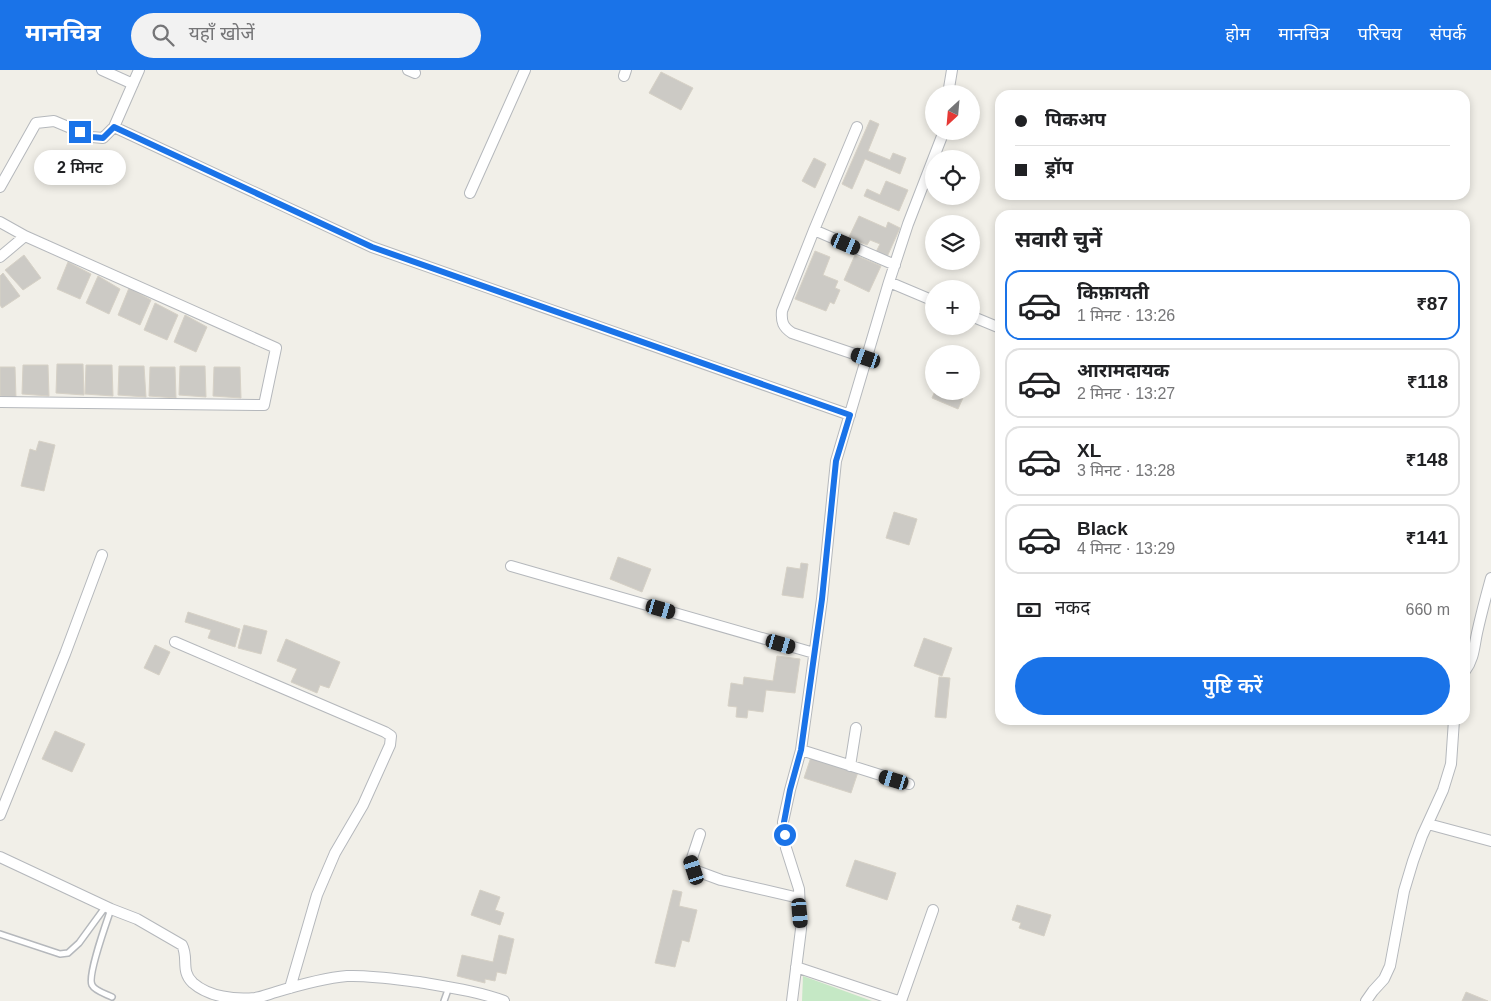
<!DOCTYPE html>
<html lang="hi">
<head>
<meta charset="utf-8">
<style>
  :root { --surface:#fff; --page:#f2f2f2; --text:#202124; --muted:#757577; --line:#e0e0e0; --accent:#1a73e8 }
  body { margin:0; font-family:Arial,"Noto Sans Devanagari",sans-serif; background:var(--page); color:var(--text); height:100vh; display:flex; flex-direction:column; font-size:19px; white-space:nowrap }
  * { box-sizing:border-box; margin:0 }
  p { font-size:16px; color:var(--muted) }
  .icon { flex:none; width:28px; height:28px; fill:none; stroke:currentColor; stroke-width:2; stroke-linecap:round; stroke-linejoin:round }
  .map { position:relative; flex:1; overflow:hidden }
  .sheet { position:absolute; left:995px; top:140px; width:475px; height:515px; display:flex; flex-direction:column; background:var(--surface); border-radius:15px; box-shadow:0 2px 8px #0003 }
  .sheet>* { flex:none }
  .banner { position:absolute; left:995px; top:20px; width:475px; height:110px; border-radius:15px; box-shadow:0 2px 8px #0003; display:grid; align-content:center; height:110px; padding:0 20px; background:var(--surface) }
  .needle { width:32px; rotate:206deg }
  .fabs { position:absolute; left:925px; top:15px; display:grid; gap:10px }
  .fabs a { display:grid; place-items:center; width:55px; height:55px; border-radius:50%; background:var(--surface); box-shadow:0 2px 8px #0003; font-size:25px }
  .end { position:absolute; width:22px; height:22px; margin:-11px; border:6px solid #1a73e8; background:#fff; box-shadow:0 0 0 2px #fff }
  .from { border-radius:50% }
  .bubble { position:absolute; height:35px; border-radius:18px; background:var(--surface); box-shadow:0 2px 8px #0003; font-size:16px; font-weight:600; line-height:35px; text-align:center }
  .car { position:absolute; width:15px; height:30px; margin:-15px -8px; border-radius:6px; box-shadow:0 0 4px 1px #0007; background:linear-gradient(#222 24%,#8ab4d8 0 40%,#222 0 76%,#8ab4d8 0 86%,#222 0) }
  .banner b { display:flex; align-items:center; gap:18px; height:48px; font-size:19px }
  .banner b+b { border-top:1px solid var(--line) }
  .banner i { width:12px; height:12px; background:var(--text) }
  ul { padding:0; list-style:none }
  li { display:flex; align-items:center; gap:15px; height:70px; margin:0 10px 8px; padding:0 10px; border:2px solid var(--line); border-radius:15px }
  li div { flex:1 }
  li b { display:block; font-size:19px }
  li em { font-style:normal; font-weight:600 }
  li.on { border-color:var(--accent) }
  li>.icon { width:45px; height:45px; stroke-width:1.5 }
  h2 { padding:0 20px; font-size:22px; line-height:60px }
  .pay { display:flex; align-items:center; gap:12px; height:55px; padding:0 20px; font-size:19px }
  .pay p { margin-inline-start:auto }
  .primary-button { display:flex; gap:10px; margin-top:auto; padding:10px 20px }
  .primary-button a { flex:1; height:58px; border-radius:30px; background:var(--accent); color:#fff; font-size:20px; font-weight:600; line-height:58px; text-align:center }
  header { display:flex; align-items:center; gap:30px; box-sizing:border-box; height:70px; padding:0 25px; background:var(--accent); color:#fff }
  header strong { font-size:24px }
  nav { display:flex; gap:28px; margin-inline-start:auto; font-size:18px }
  .search { width:350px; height:45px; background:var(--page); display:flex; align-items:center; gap:12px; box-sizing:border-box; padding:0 18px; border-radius:28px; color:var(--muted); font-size:19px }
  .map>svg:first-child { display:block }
</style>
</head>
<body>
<header>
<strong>मानचित्र</strong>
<div class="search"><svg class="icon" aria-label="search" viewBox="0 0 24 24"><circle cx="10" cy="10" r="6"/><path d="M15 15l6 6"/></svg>यहाँ खोजें</div>
<nav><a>होम</a><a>मानचित्र</a><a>परिचय</a><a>संपर्क</a></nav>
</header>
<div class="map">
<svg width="1491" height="931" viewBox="0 0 1491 931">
  <rect width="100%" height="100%" fill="#f1efe8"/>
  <path fill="#c5e8c5" d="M803,906l69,25h-70z"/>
  <path fill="#cccac5" stroke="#d6d1c6" d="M661,2l32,16 -12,22 -32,-17z
    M870,50l9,4 -11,27 22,9 3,-7 13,5 -6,16 -35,-15 -13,30 -10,-5z
    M814,88l12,6 -11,24 -13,-7z
    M886,111l22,9 -9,21 -35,-15 3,-7 13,6z
    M859,146l27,12 2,-6 12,6 -13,29 -11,-5 4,-8 -10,-4 -3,5 -18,-8z
    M815,181l15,6 -7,18 15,6 -3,7 5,2 -6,14 -4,-2 -4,9 -31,-12z
    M24,185l17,23 -18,12 -18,-20z
    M855,185l26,11 -12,26 -25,-12z
    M68,192l23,12 -11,25 -23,-10z
    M3,203l17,23 -18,12 -2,-3v-29z
    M98,206l22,13 -11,25 -23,-11z
    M129,218l22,12 -11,25 -22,-10z
    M155,233l23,12 -11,25 -23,-10z
    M185,245l22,12 -11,25 -22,-10z
    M57,294h26l1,31 -28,-2z
    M23,295h25l1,31 -27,-2z
    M86,295h26l1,31 -28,-2z
    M119,296h25l2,31 -28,-2z
    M180,296h25l1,31 -27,-2z
    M0,297h15l1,31 -16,-2z
    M150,297h25l1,31 -27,-2z
    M214,297h26l1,31 -28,-2z
    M935,321h31l-8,18 -26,-11z
    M39,371l16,4 -11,46 -23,-5 9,-37 6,2z
    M894,442l23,7 -8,26 -23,-7z
    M618,487l33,12 -9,23 -32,-13z
    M801,493l7,1 -5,34 -21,-3 5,-28 13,2z
    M188,542l52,17 -5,18 -27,-9 3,-8 -26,-8z
    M244,555l23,6 -6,23 -23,-6z
    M924,568l28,10 -10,28 -28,-10z
    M286,569l54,23 -11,26 -9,-3 -3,8 -26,-11 6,-13 -20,-8z
    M155,575l15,7 -11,23 -15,-7z
    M777,586l23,3 -5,34 -29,-3 -3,22 -15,-2 -1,8 -11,-1 1,-10 -9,-1 3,-23 12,2 1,-8 29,4z
    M939,607l11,1 -4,40 -11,-1z
    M55,661l30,13 -13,28 -30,-13z
    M811,687l47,15 -7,21 -47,-15z
    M855,790l41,13 -9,27 -41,-14z
    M480,820l20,7 -5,13 9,3 -4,12 -29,-10z
    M673,820l9,2 -3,14 18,4 -8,32 -7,-2 -7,27 -20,-4z
    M1017,835l34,10 -7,21 -25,-8 2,-5 -9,-3z
    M499,865l15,4 -8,35 -9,-2 -2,9 -10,-2v4l-28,-7 5,-21 31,7z
    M1466,922l22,9h-26z"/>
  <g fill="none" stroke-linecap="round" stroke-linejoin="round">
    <defs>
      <path id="lane" d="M111,839c-4,12 -24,67 -19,76 3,6 14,9 20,12
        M0,864l60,20 8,-1 11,-10 27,-37
        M444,931l5,-14"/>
      <path id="street" d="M102,0l31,14
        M408,0l7,3
        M624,6l2,-6
        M948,24l4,-24
        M114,57l258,120 478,168
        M857,57l-43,103 -32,81c-1,11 1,16 10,22l74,25
        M0,117l36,-64 18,-2 38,16 11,1 11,-11 25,-57
        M470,123l55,-123
        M0,152l25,14 251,112 -12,57 -264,-3
        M814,160l81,35
        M0,187l25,-21
        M889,212l45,19
        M971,246l29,12
        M511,496l303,87
        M175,572l210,90 6,4 -1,9 -27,60 -28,48 -18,42 -27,93
        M1465,601c9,-12 9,-24 12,-38 4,-18 9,-37 14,-55
        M801,680l108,34
        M850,696l6,-38
        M0,745l65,-161 37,-99
        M1428,754l63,17
        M700,764l-9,27 3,9 27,10 78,18
        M0,787l111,52 26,10 45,26c7,13 -2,26 11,38 16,14 42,17 62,15 7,-1 14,-4 21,-6 23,-7 47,-14 71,-16 24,-1 48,3 72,6 28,5 58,9 85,19
        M796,897l102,34
        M792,931l9,-72 -2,-40 -13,-41 -3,-26 7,-32 11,-40 21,-151 14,-138 53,-179 19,-58 36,-93
        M901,931l32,-91
        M1366,931l7,-10 11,-12 6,-13 14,-75 9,-30 9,-25 21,-46 8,-26 3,-44"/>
    </defs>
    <use href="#lane" stroke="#b5b8bc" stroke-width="8"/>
    <use href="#street" stroke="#b5b8bc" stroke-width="12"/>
    <use href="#lane" stroke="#fff" stroke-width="5"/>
    <use href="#street" stroke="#fff" stroke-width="10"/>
  </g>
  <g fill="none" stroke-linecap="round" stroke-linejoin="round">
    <path stroke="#1a73e8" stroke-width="6" d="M80,62l12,5 11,1 11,-11 258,120 478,168 -14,46 -14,138 -21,151 -11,40 -6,32 1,13"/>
  </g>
</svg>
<div class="fabs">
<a><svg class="needle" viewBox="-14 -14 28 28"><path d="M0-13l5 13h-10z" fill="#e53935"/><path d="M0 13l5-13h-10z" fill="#757577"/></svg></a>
<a><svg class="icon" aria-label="locate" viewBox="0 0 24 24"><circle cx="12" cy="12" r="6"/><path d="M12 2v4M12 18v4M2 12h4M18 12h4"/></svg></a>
<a><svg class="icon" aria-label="layers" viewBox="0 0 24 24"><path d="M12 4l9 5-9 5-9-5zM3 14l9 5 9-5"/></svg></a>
<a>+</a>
<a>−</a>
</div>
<i class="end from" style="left:785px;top:765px"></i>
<i class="end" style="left:80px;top:62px"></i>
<div class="bubble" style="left:34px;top:80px;width:92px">2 मिनट</div>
<i class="car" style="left:846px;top:174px;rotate:113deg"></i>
<i class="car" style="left:866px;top:288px;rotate:289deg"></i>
<i class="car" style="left:661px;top:539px;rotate:106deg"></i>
<i class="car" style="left:781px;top:574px;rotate:106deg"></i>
<i class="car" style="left:894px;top:710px;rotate:287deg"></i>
<i class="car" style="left:694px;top:800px;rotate:342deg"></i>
<i class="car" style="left:800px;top:843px;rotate:175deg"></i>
<div class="banner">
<b><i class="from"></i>पिकअप</b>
<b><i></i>ड्रॉप</b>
</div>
<section class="sheet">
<h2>सवारी चुनें</h2>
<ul>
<li class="on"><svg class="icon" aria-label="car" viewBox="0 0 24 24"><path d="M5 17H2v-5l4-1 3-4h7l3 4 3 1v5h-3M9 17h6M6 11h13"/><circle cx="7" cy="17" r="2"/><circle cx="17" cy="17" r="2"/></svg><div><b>किफ़ायती</b><p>1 मिनट · 13:26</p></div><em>₹87</em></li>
<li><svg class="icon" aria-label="car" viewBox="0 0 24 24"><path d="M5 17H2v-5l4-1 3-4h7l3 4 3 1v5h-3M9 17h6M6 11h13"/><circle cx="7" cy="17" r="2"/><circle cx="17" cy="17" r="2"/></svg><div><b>आरामदायक</b><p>2 मिनट · 13:27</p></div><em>₹118</em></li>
<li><svg class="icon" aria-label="car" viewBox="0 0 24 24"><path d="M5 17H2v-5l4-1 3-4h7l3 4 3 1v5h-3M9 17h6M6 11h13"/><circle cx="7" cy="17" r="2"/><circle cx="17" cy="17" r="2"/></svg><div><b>XL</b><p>3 मिनट · 13:28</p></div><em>₹148</em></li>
<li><svg class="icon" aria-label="car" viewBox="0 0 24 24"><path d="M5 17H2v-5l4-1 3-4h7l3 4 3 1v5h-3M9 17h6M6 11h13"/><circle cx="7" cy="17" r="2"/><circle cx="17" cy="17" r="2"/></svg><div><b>Black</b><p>4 मिनट · 13:29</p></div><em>₹141</em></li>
</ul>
<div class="pay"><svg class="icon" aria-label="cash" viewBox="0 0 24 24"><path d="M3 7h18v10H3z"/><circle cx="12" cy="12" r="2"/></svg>नकद<p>660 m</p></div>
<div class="primary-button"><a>पुष्टि करें</a></div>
</section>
</div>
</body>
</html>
